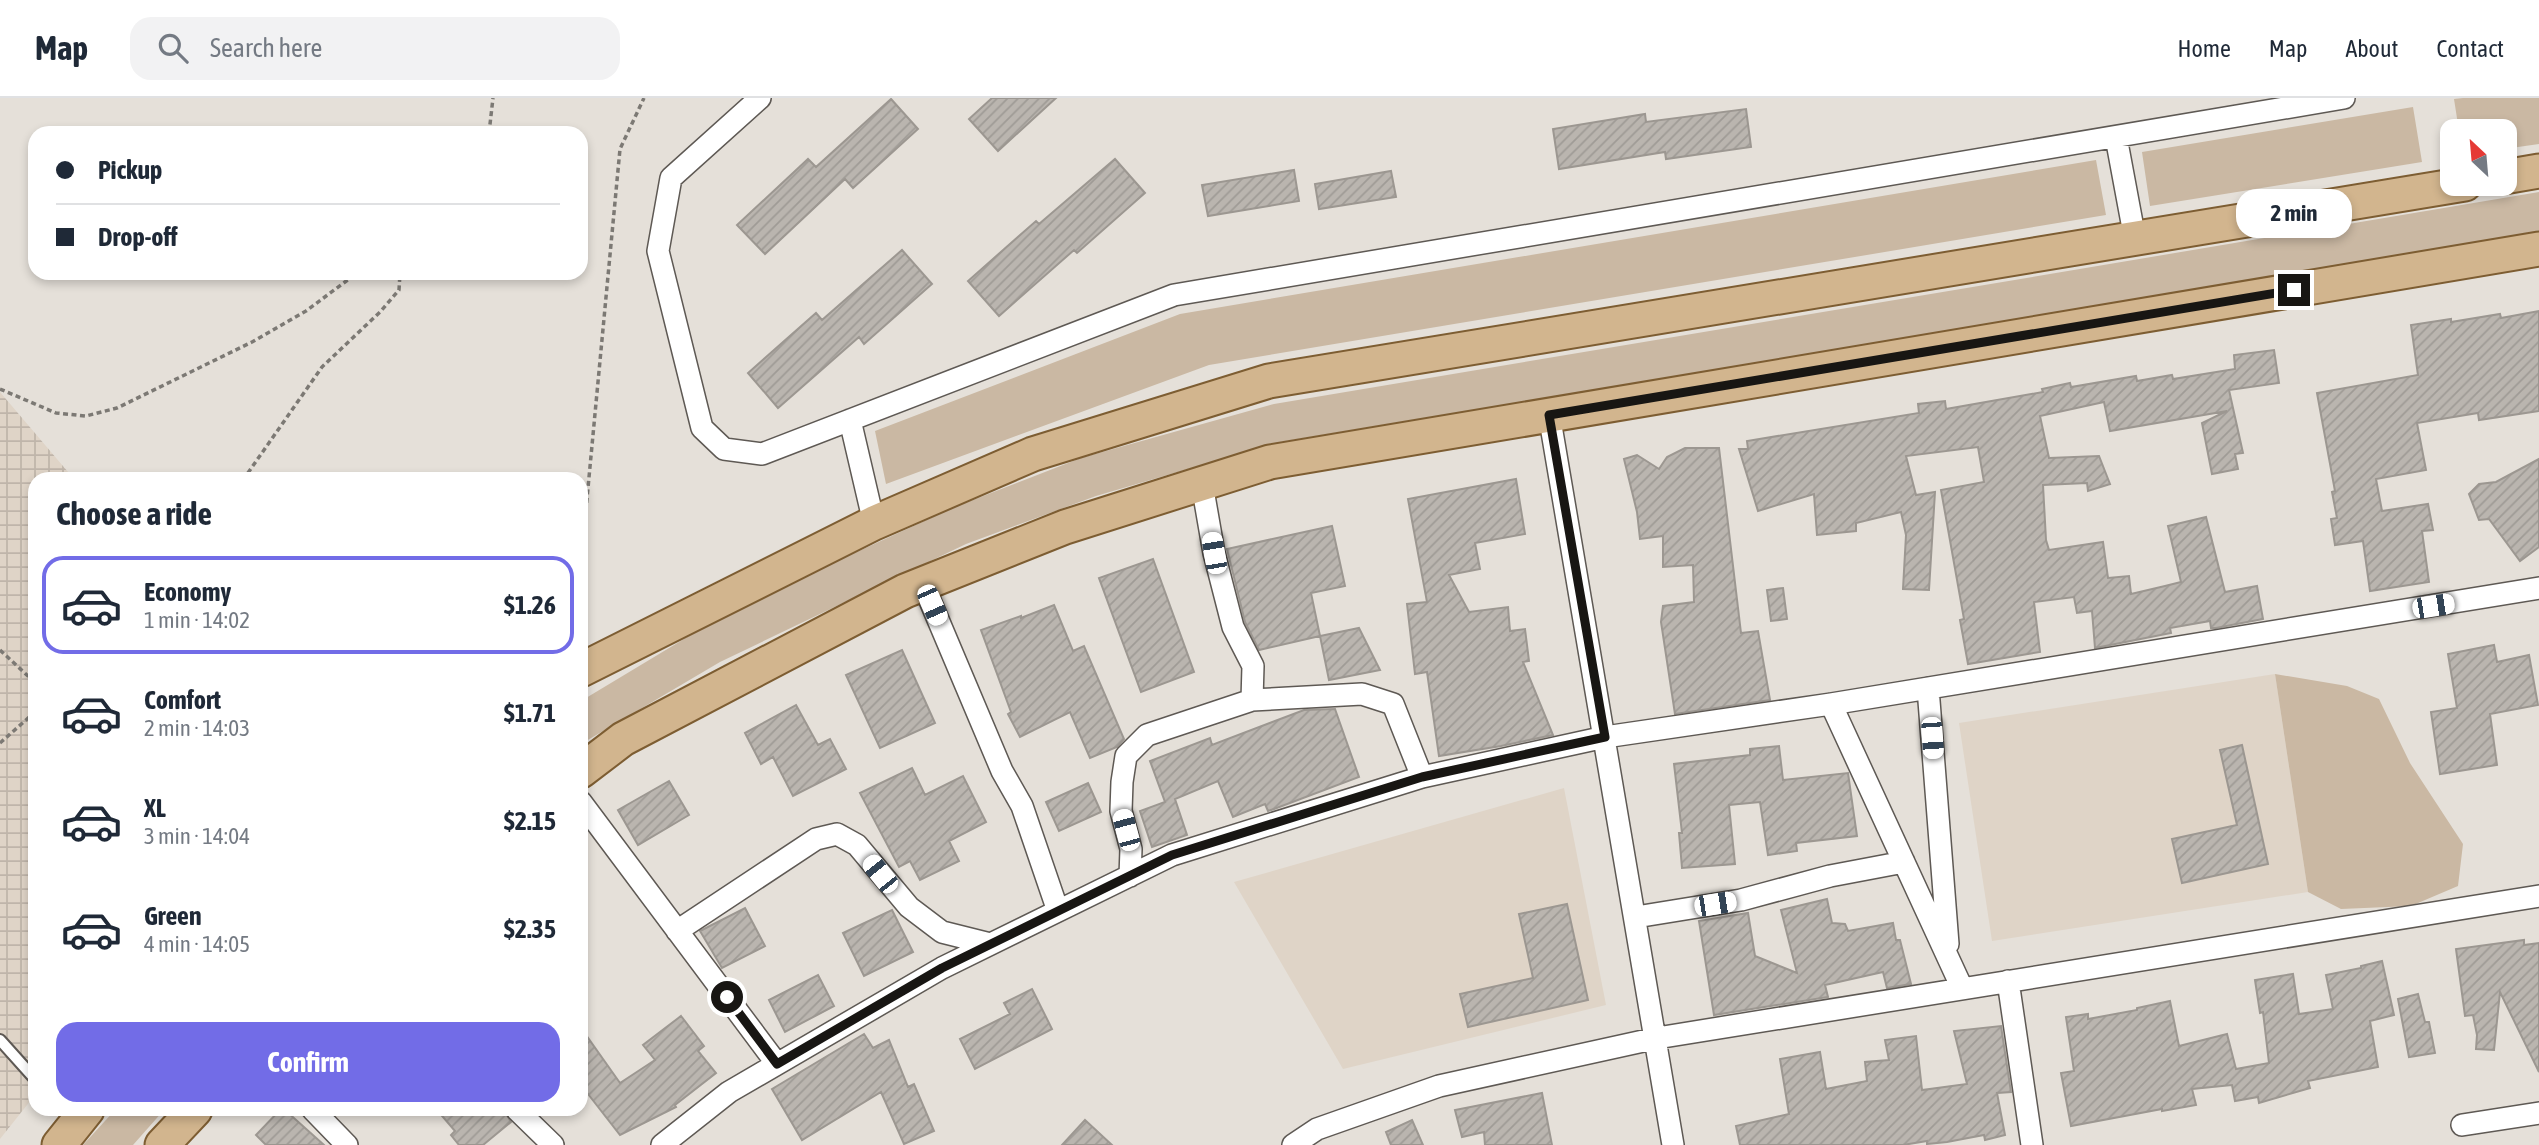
<!DOCTYPE html>
<html lang="en">
<head>
<meta charset="utf-8">
<style>
  :root { --surface:#fff; --page:#f2f2f3; --text:#1f2937; --muted:#747a83; --line:#e0e1e3; --accent:#726ce7 }
  body { margin:0; font-family:"Asap Condensed",sans-serif; background:var(--page); color:var(--text); height:100vh; display:flex; flex-direction:column; font-size:26px; white-space:nowrap }
  * { box-sizing:border-box; margin:0 }
  p { font-size:23px; color:var(--muted) }
  .icon { flex:none; width:38px; height:38px; fill:none; stroke:currentColor; stroke-width:2; stroke-linecap:round; stroke-linejoin:round }
  .map { position:relative; flex:1; overflow:hidden }
  .sheet { position:absolute; left:28px; top:374px; width:560px; height:644px; display:flex; flex-direction:column; background:var(--surface); border-radius:21px; box-shadow:0 4px 10px #0003 }
  .sheet>* { flex:none }
  .guide { position:absolute; left:28px; top:28px; width:560px; height:154px; border-radius:21px; box-shadow:0 4px 10px #0003; display:grid; align-content:center; height:154px; padding:0 28px; background:var(--surface) }
  .needle { width:46px; rotate:334deg }
  .controls { position:absolute; left:2440px; top:21px; display:grid; gap:14px }
  .controls a { display:grid; place-items:center; width:77px; height:77px; border-radius:14px; background:var(--surface); box-shadow:0 4px 10px #0003; font-size:35px }
  .end { position:absolute; width:32px; height:32px; margin:-16px; border:9px solid #181613; background:#fff; box-shadow:0 0 0 4px #fff }
  .from { border-radius:50% }
  .bubble { position:absolute; height:49px; border-radius:21px; background:var(--surface); box-shadow:0 4px 10px #0003; font-size:23px; font-weight:700; line-height:49px; text-align:center }
  .car { position:absolute; width:21px; height:42px; margin:-21px -10px; border-radius:9px; box-shadow:0 0 5px 2px #0007; background:linear-gradient(#fff 24%,#345 0 40%,#fff 0 76%,#345 0 86%,#fff 0) }
  .guide b { display:flex; align-items:center; gap:24px; height:66px; font-size:26px }
  .guide b+b { border-top:2px solid var(--line) }
  .guide i { width:18px; height:18px; background:var(--text) }
  ul { padding:0; list-style:none }
  li { display:flex; align-items:center; gap:21px; height:98px; margin:0 14px 10px; padding:0 14px; border:4px solid transparent; border-radius:21px }
  li div { flex:1 }
  li b { display:block; font-size:26px }
  li em { font-style:normal; font-weight:700 }
  li.current { border-color:var(--accent) }
  li>.icon { width:63px; height:63px; stroke-width:1.5 }
  h2 { padding:0 28px; font-size:32px; line-height:84px }
  .cta { display:flex; gap:14px; margin-top:auto; padding:14px 28px }
  .cta a { flex:1; height:80px; border-radius:21px; background:var(--accent); color:#fff; font-size:28px; font-weight:700; line-height:80px; text-align:center }
  header { display:flex; align-items:center; gap:42px; box-sizing:border-box; height:98px; padding:0 35px; background:var(--surface); border-bottom:2px solid var(--line) }
  header strong { font-size:33px }
  nav { display:flex; gap:38px; margin-inline-start:auto; font-size:24px }
  .search { width:490px; height:63px; background:var(--page); display:flex; align-items:center; gap:18px; box-sizing:border-box; padding:0 24px; border-radius:21px; color:var(--muted); font-size:26px }
  .map>svg:first-child { display:block }
</style>
</head>
<body>
<header>
<strong>Map</strong>
<div class="search"><svg class="icon" aria-label="search" viewBox="0 0 24 24"><circle cx="10" cy="10" r="6"/><path d="M15 15l6 6"/></svg>Search here</div>
<nav><a>Home</a><a>Map</a><a>About</a><a>Contact</a></nav>
</header>
<div class="map">
<svg width="2539" height="1047" viewBox="0 0 2539 1047">
  <defs>
    <pattern id="industrial-grid" width="8" height="8" patternUnits="userSpaceOnUse" patternTransform="scale(1.75)"><rect width="8" height="8" fill="#dfd4c7"/><path d="M0 4h8M4 0v8" fill="none" stroke="#bfb5aa"/></pattern>
    <pattern id="building-hatch" width="6" height="6" patternUnits="userSpaceOnUse" patternTransform="scale(1.75)"><rect width="6" height="6" fill="#bab5af"/><path d="M-1 1l2-2M0 6l6-6M5 7l2-2" fill="none" stroke="#9f9b96"/></pattern>
  </defs>
  <rect width="100%" height="100%" fill="#e5e0d9"/>
  <path fill="#dfd4c7" d="M2275,576l33,218 -316,49 -33,-218z
    M1564,690l42,217 -263,64 -109,-187z"/>
  <path fill="url(#industrial-grid)" d="M0,294l74,87 -39,1v615l-35,44z"/>
  <path fill="#cab8a3" d="M2463,0h76v46l-35,5v-18h-45l-5,-32z
    M2413,9l9,55 -272,44 -8,-54z
    M2096,62l10,55 -897,150 -323,119 -11,-53 305,-117z
    M2539,94v40l-1259,210 -184,54 -130,48 -246,118 -139,82v-43l118,-71 114,-58 142,-65 126,-49 193,-54z
    M2275,576l72,12 32,13 31,64 53,81 -5,42 -47,20 -70,3 -33,-17z
    M115,1012h49l-31,35h-50z"/>
  <path fill="url(#building-hatch)" stroke="#9c9791" stroke-width="2" d="M992,0h64l-58,53 -29,-32z
    M891,1l27,30 -65,59 -8,-9 -80,75 -28,-29 71,-66 8,8z
    M1746,11l5,38 -85,12 -1,-7 -106,17 -6,-40 92,-15 1,8z
    M1115,61l30,34 -68,60 -3,-3 -75,66 -31,-35 68,-60 3,3z
    M1294,72l5,31 -91,15 -6,-31z
    M1391,73l5,26 -77,12 -4,-25z
    M902,152l30,34 -68,60 -5,-7 -81,71 -30,-35 68,-60 6,7z
    M2539,213v100l-60,9 -1,-7 -61,10 9,47 -50,9 6,32 46,-7 5,26 -11,1 7,51 -59,9 -7,-50 -28,4 -4,-26 6,-1 -5,-26 3,-1 -18,-98 101,-18 -7,-50 40,-6v3l49,-8 1,4z
    M2274,252l5,33 -50,7 14,63 -8,1 3,15 -26,5 -10,-51 25,-12 -117,20 -6,-29 -64,14 9,42 50,-2 11,28 -22,7 -1,-8 -44,2 3,55 3,10 54,-8 5,36 21,-2 2,18 34,-8 16,-4 -13,-56 38,-9 19,75 32,-6 6,33 -47,9h-5l-1,-7 -40,7 1,5 -76,15 -3,-37 -15,2 -3,-16 -40,5 6,50 -72,12 -8,-44 4,-1 -23,-129 43,-8 -6,-35 -72,9 10,39 19,-3 -6,98 -26,-1 3,-54 -5,-23 -45,11v8l-39,4 -3,-41 -56,17 -19,-62h9l-1,-8 172,-28 -1,-9 27,-3 1,8 97,-17 -1,-3 28,-6 1,4 65,-11 1,5 35,-6 1,4 62,-10 -1,-14z
    M1685,350h34l22,185 17,-2 12,69 -95,14 -14,-92 2,-16 31,-4 -1,-37 -30,2v-31l-23,3 -3,-27 -13,-53 13,-4 22,14 8,-12z
    M2539,361v88l-19,14 -31,-42 -10,1 -10,-26 10,-10 17,-2z
    M1516,381l9,55 -50,9 5,26 -31,6 20,37 39,-5 2,24 15,-2 4,32 -6,1 30,73 -52,11 -62,10 -12,-84 -12,2 -8,-70 20,-2 -19,-103z
    M1332,428l13,60 -34,7 9,43 -61,14 -14,-28 -18,-73z
    M1153,461l41,113 -53,20 -42,-114z
    M1783,490l4,31 -16,2 -4,-31z
    M1054,507l19,46 11,-5 40,93 -7,8 -27,11 -20,-46 -50,25 -12,-23 3,-2 -30,-82 40,-14v2z
    M1359,530l21,42 -51,10 -9,-44z
    M2494,547l3,17 32,-7 9,50 -48,9 7,51 -57,9 -9,-62 26,-4 -9,-54z
    M902,552l33,73 -55,25 -34,-73z
    M796,607l22,40 12,-6 16,30 -53,27 -20,-39 -12,7 -16,-31z
    M1335,611l24,68 -85,32 -6,2 -3,-7 -32,13 -15,-36 -43,18 12,36 -35,12 -12,-36 25,-9 -15,-41 60,-23 2,7 92,-35z
    M2242,647l26,119 -86,19 -10,-44 65,-14 -17,-75z
    M1779,648l4,34 65,-7 9,63 -61,7 1,8 -29,4 -8,-53 -31,3 6,59 -53,4 -3,-35h3l-8,-69 76,-9v-6z
    M912,670l13,27 38,-19 23,46 -37,19 10,20 -39,19 -10,-19 -11,6 -39,-74z
    M669,683l20,34 -51,30 -20,-35z
    M1088,685l13,29 -42,19 -13,-29z
    M1827,801l5,24 13,1 3,7 45,-8 3,17h4l11,44 -24,4 -4,-16 -58,13 3,12 -114,18 -15,-94 49,-8 7,43 42,17 -16,-63z
    M1567,806l21,96 -120,27 -8,-33 73,-16 -14,-64z
    M745,810l20,38 -43,22 -22,-37z
    M892,812l21,42 -49,24 -21,-43z
    M2524,842v5l15,-2v129l-39,-80 -6,58 -18,-1 1,-14 -4,-20 -8,1 -9,-67z
    M2382,863l12,54 -24,6 8,46 -70,14 2,7 -51,15 -1,-6 -23,4 -3,-16 -40,4 4,16 -34,6v-2l-91,17 -10,-53 13,-2 -8,-54 22,-3v5l49,-9v-2l33,-7 9,45 48,-12 9,35 33,-6 -6,-51 -3,1 -5,-33 38,-6 6,40 34,-5 -7,-34 35,-7v-2z
    M818,877l16,31 -49,26 -16,-32z
    M1032,891l20,40 -77,40 -15,-30 50,-25 -6,-11z
    M2418,896l7,28h4l6,31 -26,4 -11,-58z
    M681,918l23,30 -6,5 18,22 -41,32 1,2 -56,28 -39,-50v-57l39,55 35,-23 -12,-15z
    M2001,928l10,66 -14,1 8,42 -20,5 -1,-5 -37,7 -20,2v-3l-24,4h-163l-4,-19 53,-12 -9,-55 40,-7 6,37 41,-8 -2,-19 24,-2 -4,-20 31,-4 6,54 45,-6 -13,-53z
    M864,936l9,14 16,-8 19,47 6,-3 20,47 -30,13 -23,-52 -79,48 -30,-51z
    M1542,995l10,52h-67l-1,-13 -22,5 -7,-27z
    M280,1012h5l39,35h-58l-10,-10z
    M437,1012h67l7,12 -28,23h-24l-8,-10 4,-4z
    M1085,1022l27,25h-50z
    M1412,1022l11,25h-32l-5,-13z"/>
  <g fill="none" stroke-linecap="round" stroke-linejoin="round">
    <defs>
      <path id="service" d="M0,942l35,39"/>
      <path id="minor" d="M760,0l-89,80 -13,73 44,177 22,21 38,5 412,-159 1170,-197
        M2116,39l19,102
        M1549,316l124,731
        M850,322l24,103
        M923,486l79,187 20,35 36,105
        M1928,590l20,256
        M1252,602l110,-6 31,10 29,73
        M1831,606l131,284
        M581,704l196,262
        M1130,778l1,-27 -10,-38 1,-29 4,-26 21,-21 105,-35 1,-34 -20,-39 -19,-74 -12,-69
        M1636,819l105,-17 89,-24 74,-14
        M677,833l139,-92 21,-5 20,11 52,62 33,25 48,12
        M2008,883l24,164
        M313,1012l34,35
        M517,1012l36,35
        M2462,1027l77,-12
        M662,1047l67,-53 213,-124 230,-113 250,-78 183,-40 226,-33 708,-116
        M1293,1047l24,-16 122,-43 218,-48 882,-142"/>
      <path id="primary" d="M2504,79l35,-6
        M581,572l293,-147 159,-69 236,-73 1196,-197
        M581,673l42,-32 282,-148 160,-64 205,-65 1269,-213
        M59,1047l28,-35
        M162,1047l33,-35"/>
    </defs>
    <use href="#service" stroke="#5e5954" stroke-width="14"/>
    <use href="#minor" stroke="#5e5954" stroke-width="24"/>
    <use href="#primary" stroke="#7d5d32" stroke-width="37"/>
    <path stroke="#7c7974" stroke-width="3.5" stroke-dasharray="5 3.5" stroke-linecap="butt" d="M489,35l4,-35
      M0,291l56,24 30,3 31,-8 135,-66 54,-31 51,-38
      M243,382l79,-113 58,-55 19,-22 1,-17
      M581,464l39,-413 24,-51
      M581,496l4,45
      M0,552l29,27 6,1
      M0,645l35,-31"/>
    <use href="#service" stroke="#fff" stroke-width="10"/>
    <use href="#minor" stroke="#fff" stroke-width="21"/>
    <use href="#primary" stroke="#d2b58e" stroke-width="33"/>
  </g>
  <g fill="none" stroke-linecap="round" stroke-linejoin="round">
    <path stroke="#181613" stroke-width="9" d="M727,899l50,67 165,-96 230,-113 250,-78 183,-40 -56,-322 745,-125"/>
  </g>
</svg>
<div class="controls">
<a><svg class="needle" viewBox="-14 -14 28 28"><path d="M0-13l5 13h-10z" fill="#e53935"/><path d="M0 13l5-13h-10z" fill="#747a83"/></svg></a>
</div>
<i class="end from" style="left:727px;top:899px"></i>
<i class="end" style="left:2294px;top:192px"></i>
<div class="bubble" style="left:2236px;top:91px;width:116px">2 min</div>
<i class="car" style="left:1214px;top:455px;rotate:350deg"></i>
<i class="car" style="left:932px;top:507px;rotate:156deg"></i>
<i class="car" style="left:2433px;top:508px;rotate:81deg"></i>
<i class="car" style="left:1932px;top:640px;rotate:176deg"></i>
<i class="car" style="left:1126px;top:732px;rotate:345deg"></i>
<i class="car" style="left:880px;top:776px;rotate:321deg"></i>
<i class="car" style="left:1715px;top:806px;rotate:81deg"></i>
<div class="guide">
<b><i class="from"></i>Pickup</b>
<b><i></i>Drop-off</b>
</div>
<section class="sheet">
<h2>Choose a ride</h2>
<ul>
<li class="current"><svg class="icon" aria-label="car" viewBox="0 0 24 24"><path d="M5 17H2v-5l4-1 3-4h7l3 4 3 1v5h-3M9 17h6M6 11h13"/><circle cx="7" cy="17" r="2"/><circle cx="17" cy="17" r="2"/></svg><div><b>Economy</b><p>1 min · 14:02</p></div><em>$1.26</em></li>
<li><svg class="icon" aria-label="car" viewBox="0 0 24 24"><path d="M5 17H2v-5l4-1 3-4h7l3 4 3 1v5h-3M9 17h6M6 11h13"/><circle cx="7" cy="17" r="2"/><circle cx="17" cy="17" r="2"/></svg><div><b>Comfort</b><p>2 min · 14:03</p></div><em>$1.71</em></li>
<li><svg class="icon" aria-label="car" viewBox="0 0 24 24"><path d="M5 17H2v-5l4-1 3-4h7l3 4 3 1v5h-3M9 17h6M6 11h13"/><circle cx="7" cy="17" r="2"/><circle cx="17" cy="17" r="2"/></svg><div><b>XL</b><p>3 min · 14:04</p></div><em>$2.15</em></li>
<li><svg class="icon" aria-label="car" viewBox="0 0 24 24"><path d="M5 17H2v-5l4-1 3-4h7l3 4 3 1v5h-3M9 17h6M6 11h13"/><circle cx="7" cy="17" r="2"/><circle cx="17" cy="17" r="2"/></svg><div><b>Green</b><p>4 min · 14:05</p></div><em>$2.35</em></li>
</ul>
<div class="cta"><a>Confirm</a></div>
</section>
</div>
</body>
</html>
